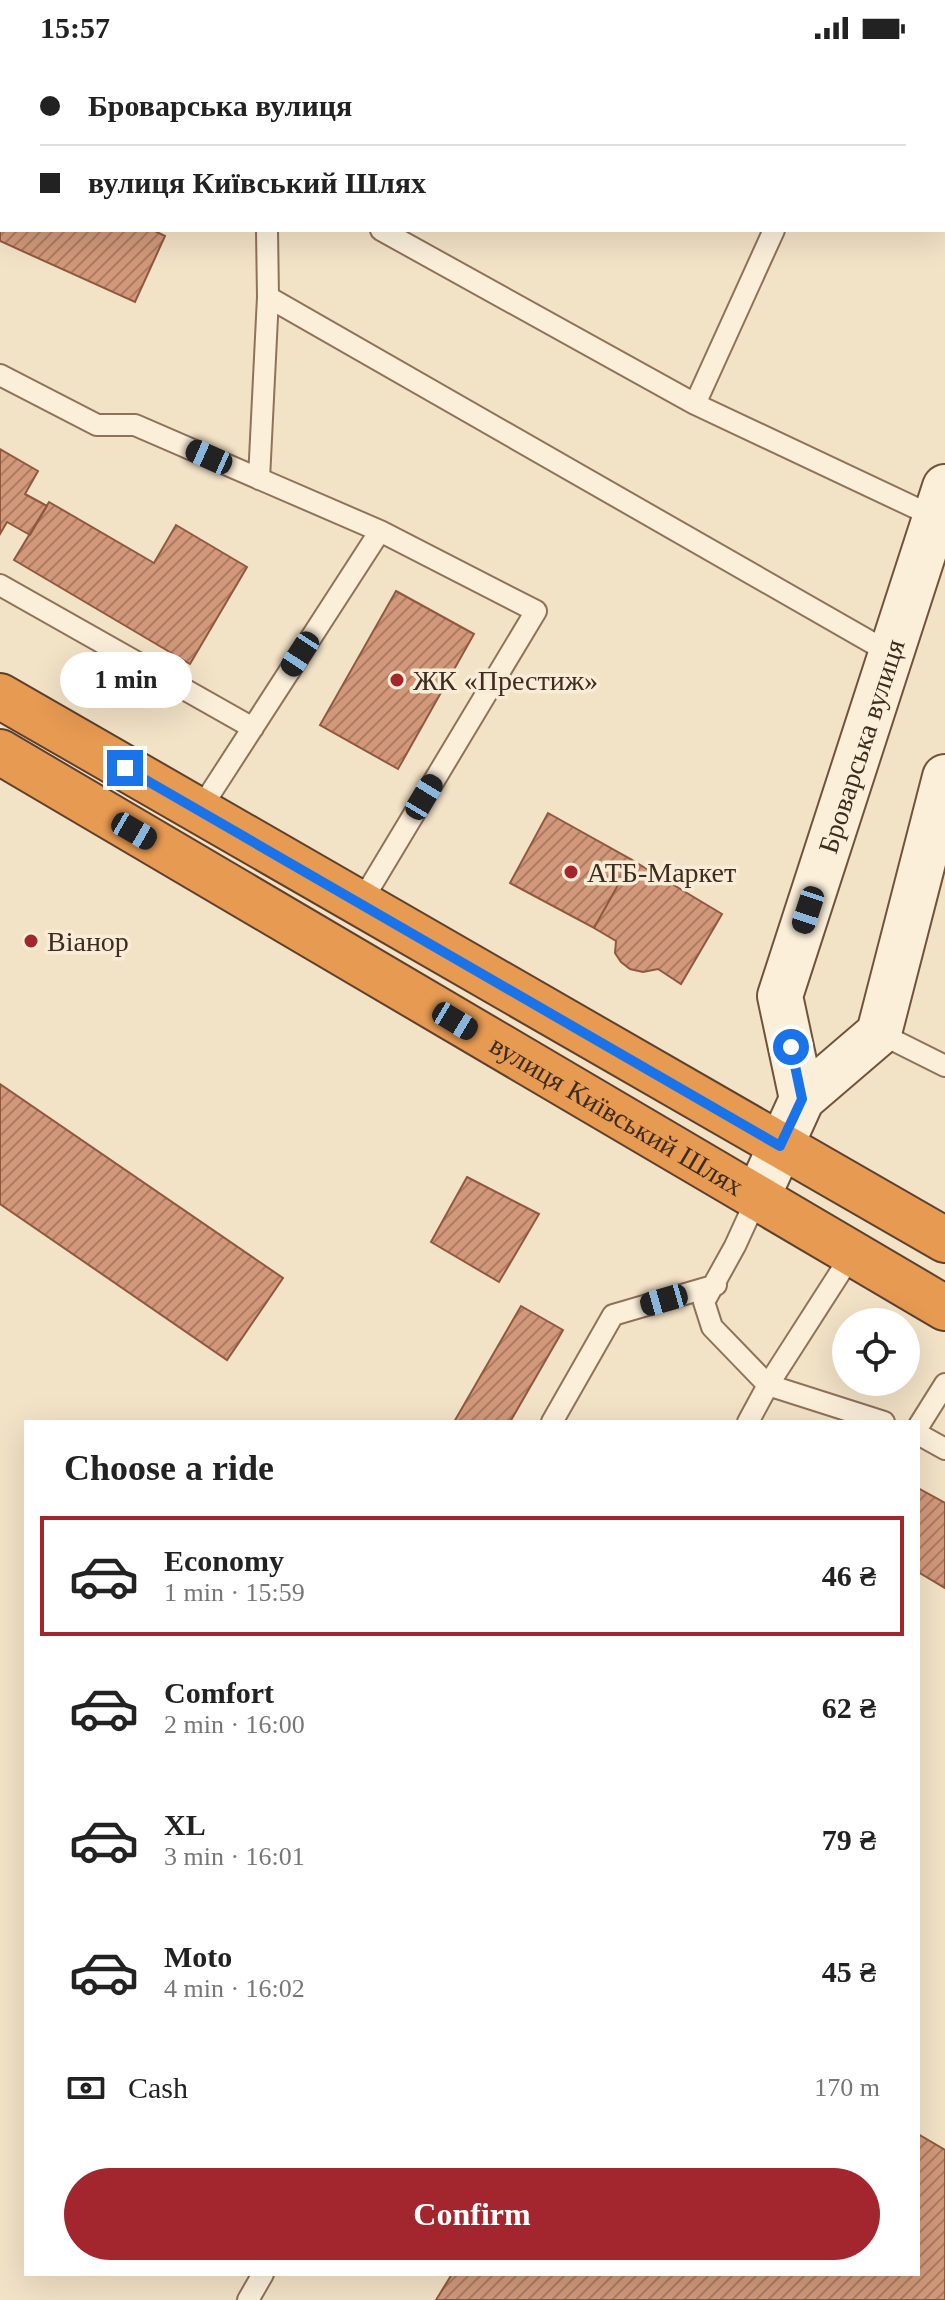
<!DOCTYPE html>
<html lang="en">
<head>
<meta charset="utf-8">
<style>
  :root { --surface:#fff; --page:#f6f6f6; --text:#222; --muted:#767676; --line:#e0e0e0; --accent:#a3252e }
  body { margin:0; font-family:Georgia,serif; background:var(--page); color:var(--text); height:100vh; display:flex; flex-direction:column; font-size:30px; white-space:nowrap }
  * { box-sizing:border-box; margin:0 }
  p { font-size:26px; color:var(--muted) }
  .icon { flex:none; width:44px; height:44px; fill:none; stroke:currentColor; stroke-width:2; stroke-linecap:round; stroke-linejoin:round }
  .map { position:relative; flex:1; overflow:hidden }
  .panel { position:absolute; left:24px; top:1364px; width:896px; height:856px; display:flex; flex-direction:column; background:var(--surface); border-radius:0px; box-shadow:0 8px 32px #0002 }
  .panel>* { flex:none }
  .banner { position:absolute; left:0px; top:0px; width:946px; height:176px; box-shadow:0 8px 32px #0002; display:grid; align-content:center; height:176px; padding:0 40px; background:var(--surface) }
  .tools { position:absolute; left:832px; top:1252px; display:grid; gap:16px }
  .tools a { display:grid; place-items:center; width:88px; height:88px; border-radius:50%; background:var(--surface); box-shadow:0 8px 32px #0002; font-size:40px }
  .end { position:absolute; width:36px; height:36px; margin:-18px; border:10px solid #1a73e8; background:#fff; box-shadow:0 0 0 4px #fff }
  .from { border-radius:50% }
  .bubble { position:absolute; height:56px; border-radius:28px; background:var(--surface); box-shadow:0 8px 32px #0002; font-size:26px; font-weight:800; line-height:56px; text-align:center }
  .car { position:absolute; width:24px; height:48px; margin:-24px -12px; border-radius:10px; box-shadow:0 0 6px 2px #0007; background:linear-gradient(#222 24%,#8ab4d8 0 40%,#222 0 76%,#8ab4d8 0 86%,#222 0) }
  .banner b { display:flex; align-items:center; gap:28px; height:76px; font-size:30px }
  .banner b+b { border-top:2px solid var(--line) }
  .banner i { width:20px; height:20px; background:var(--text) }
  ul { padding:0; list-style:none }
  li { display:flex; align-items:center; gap:24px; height:120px; margin:0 16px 12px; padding:0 24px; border:4px solid transparent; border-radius:0px }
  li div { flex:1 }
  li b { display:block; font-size:30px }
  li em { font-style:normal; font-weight:800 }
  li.selected { border-color:var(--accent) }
  li>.icon { width:72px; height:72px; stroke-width:1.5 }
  h2 { padding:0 40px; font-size:36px; line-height:96px }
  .pay { display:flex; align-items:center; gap:20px; height:88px; padding:0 40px; font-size:30px }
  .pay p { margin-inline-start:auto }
  .action { display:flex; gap:16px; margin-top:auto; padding:16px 40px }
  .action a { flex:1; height:92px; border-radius:48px; background:var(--accent); color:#fff; font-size:32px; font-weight:800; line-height:92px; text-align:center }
  .status { display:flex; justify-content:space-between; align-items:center; height:56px; padding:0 40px; background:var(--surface); direction:ltr }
  .status svg { height:22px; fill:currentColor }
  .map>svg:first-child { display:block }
</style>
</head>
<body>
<div class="status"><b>15:57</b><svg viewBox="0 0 49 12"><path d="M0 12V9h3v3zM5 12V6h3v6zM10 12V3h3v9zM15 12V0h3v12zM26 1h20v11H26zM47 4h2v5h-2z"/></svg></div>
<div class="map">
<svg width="945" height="2244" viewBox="0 0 945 2244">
  <defs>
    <pattern id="building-hatch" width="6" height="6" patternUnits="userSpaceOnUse" patternTransform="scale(2)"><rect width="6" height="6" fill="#d29879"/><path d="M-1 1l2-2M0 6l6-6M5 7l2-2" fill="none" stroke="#ac7c63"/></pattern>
  </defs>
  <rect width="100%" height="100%" fill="#f2e2c6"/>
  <path fill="url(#building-hatch)" stroke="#90593e" stroke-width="2" d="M0,105l2,69h151l12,6 -30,66 -135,-61z
    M0,393l38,22 -13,23 22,12 -17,29 -23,-13 -7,12z
    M49,446l105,61 22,-38 71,42 -57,97 -176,-104z
    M396,535l78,43 -76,135 -78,-44z
    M548,757l84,47 -38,68 -84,-45z
    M632,804l90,54 -41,70 -23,-15 -15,3 -13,-3 -9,-7 -6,-9 1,-12 -22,-13z
    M0,1028l283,194 -56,82 -227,-156z
    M467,1121l72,37 -40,68 -68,-40z
    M521,1250l42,24 -53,92h-56z
    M918,1432l27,15v85l-27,-16z
    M918,2078l27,16v150h-509l16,-26h466z"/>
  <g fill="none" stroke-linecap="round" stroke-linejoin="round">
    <defs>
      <path id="lane" d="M220,0l5,2
        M703,0l4,2
        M262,2l1,-2
        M0,81l2,1
        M381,174l314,174 242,114
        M268,241l622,356
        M0,319l97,50h38l245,106
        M695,348l79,-174
        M259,423l9,-182 -1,-67
        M0,529l253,143
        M199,755l181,-280 156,80 -176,293
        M879,977l66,33
        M757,1142l-22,48 -31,56 8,25 56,58 116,37
        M552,1366l61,-107 103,-30
        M748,1366l20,-37 84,-131
        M918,1371l27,-43
        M918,1378l27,15
        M248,2244l15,-26"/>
      <g id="secondary">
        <path id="s1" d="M802,1043l-22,-103 165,-509"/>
        <path d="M757,1142l45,-99 77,-66 66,-256"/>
      </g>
      <g id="highway">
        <path d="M0,640l945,544"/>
        <path id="s2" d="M0,696l945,556"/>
      </g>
    </defs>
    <use href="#lane" stroke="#8f725a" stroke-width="24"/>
    <use href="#secondary" stroke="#71533d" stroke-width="48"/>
    <use href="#highway" stroke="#5d402e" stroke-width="48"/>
    <use href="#lane" stroke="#fbefda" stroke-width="20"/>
    <use href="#secondary" stroke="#fbefda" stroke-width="44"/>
    <use href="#highway" stroke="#e69a52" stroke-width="44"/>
  </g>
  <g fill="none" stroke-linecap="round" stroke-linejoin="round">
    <path stroke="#1a73e8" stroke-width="10" d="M125,712l655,378 22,-47 -11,-52"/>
  </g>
  <g fill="#a3252e" stroke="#f8ecd6" stroke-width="3">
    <circle cx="397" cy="624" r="8"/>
    <circle cx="571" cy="816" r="8"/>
    <circle cx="31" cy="885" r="8"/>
  </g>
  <g text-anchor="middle" stroke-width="7" stroke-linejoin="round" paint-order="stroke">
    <g font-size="28" fill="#3e2c1f" stroke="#f8ecd6" text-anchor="start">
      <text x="413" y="634">ЖК «Престиж»</text>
      <text x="587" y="826">АТБ-Маркет</text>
      <text x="47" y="895">Віанор</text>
    </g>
    <g font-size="28" fill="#3e2c1f" stroke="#f8ecd6">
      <text dy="10" stroke="none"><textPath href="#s1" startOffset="368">Броварська вулиця</textPath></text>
      <text dy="10" stroke="none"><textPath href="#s2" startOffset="716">вулиця Київський Шлях</textPath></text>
    </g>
  </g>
</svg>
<div class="tools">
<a><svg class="icon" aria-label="locate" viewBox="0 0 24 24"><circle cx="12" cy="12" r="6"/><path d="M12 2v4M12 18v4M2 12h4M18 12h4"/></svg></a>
</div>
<i class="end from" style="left:791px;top:991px"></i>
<i class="end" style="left:125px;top:712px"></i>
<div class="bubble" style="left:60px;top:596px;width:132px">1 min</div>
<i class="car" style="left:209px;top:401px;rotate:294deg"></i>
<i class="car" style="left:300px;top:598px;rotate:213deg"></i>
<i class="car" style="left:424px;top:741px;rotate:31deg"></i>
<i class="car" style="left:134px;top:775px;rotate:120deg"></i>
<i class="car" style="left:808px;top:854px;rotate:198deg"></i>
<i class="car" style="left:455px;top:965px;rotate:121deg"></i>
<i class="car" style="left:664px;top:1244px;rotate:254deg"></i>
<div class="banner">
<b><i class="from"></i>Броварська вулиця</b>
<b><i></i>вулиця Київський Шлях</b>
</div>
<section class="panel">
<h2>Choose a ride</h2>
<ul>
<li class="selected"><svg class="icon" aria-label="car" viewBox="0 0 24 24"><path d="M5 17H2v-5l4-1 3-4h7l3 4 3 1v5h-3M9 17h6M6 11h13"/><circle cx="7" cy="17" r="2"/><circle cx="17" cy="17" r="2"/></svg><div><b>Economy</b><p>1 min · 15:59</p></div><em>46 ₴</em></li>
<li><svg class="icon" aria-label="car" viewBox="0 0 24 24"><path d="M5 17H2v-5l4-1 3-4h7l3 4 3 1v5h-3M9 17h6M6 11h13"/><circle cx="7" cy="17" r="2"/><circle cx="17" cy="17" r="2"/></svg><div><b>Comfort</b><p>2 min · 16:00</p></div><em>62 ₴</em></li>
<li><svg class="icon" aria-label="car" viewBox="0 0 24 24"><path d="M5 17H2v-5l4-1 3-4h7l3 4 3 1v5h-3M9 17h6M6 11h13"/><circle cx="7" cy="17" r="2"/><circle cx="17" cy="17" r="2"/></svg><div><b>XL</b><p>3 min · 16:01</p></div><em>79 ₴</em></li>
<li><svg class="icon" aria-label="car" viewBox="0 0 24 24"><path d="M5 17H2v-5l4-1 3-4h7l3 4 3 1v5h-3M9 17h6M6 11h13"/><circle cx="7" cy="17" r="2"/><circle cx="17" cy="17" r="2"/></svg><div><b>Moto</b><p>4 min · 16:02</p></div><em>45 ₴</em></li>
</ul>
<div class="pay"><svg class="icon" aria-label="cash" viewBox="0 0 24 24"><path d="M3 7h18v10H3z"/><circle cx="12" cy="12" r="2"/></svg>Cash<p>170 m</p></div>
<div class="action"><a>Confirm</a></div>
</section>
</div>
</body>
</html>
